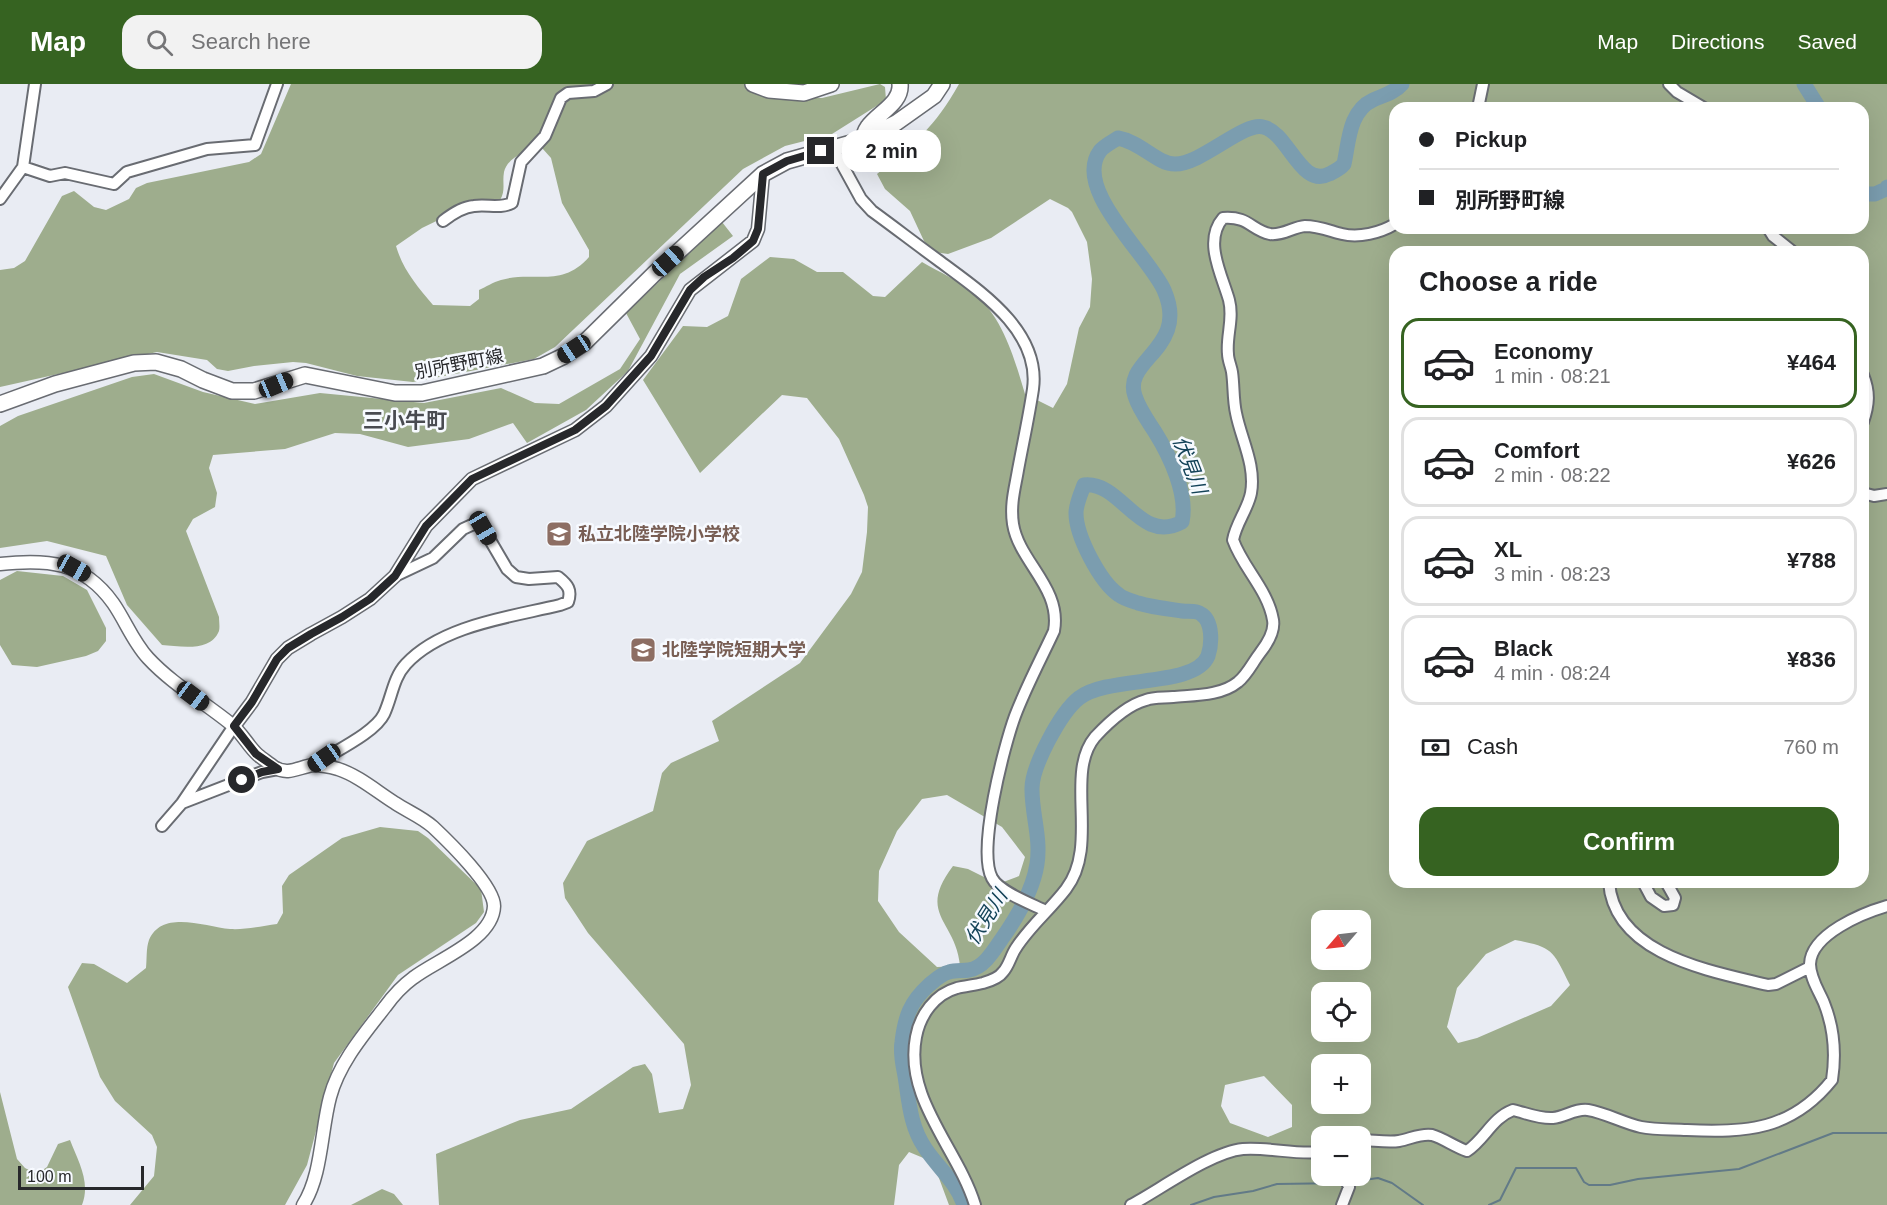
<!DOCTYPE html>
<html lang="en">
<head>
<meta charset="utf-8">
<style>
  :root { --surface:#fff; --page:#f2f2f2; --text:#202124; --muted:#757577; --line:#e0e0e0; --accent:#366321 }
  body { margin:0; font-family:Arial,"Noto Sans JP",sans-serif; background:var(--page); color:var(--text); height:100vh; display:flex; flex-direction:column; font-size:22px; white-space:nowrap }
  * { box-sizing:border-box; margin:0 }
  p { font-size:20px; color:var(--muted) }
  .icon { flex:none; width:33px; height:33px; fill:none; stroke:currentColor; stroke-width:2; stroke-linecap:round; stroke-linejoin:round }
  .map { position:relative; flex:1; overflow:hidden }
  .side { position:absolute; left:1389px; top:162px; width:480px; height:642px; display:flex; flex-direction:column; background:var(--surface); border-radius:18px; box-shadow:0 6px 24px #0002 }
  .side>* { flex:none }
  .banner { position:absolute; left:1389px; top:18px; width:480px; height:132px; border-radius:18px; box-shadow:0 6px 24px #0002; display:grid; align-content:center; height:132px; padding:0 30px; background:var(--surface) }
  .needle { width:39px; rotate:242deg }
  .controls { position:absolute; left:1311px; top:826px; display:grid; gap:12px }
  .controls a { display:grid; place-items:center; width:60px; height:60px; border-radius:12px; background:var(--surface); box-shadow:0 6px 24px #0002; font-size:30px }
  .scale { position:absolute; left:18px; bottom:15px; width:126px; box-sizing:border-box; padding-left:6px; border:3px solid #27282b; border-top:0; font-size:16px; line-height:21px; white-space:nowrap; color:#27282b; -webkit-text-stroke:4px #f7faff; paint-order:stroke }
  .end { position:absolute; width:27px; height:27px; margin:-14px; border:8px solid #27282b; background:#fff; box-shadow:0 0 0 3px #fff }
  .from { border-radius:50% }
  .bubble { position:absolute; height:42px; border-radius:18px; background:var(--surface); box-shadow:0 6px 24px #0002; font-size:20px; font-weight:800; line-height:42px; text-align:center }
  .car { position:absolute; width:18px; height:36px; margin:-18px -9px; border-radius:8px; box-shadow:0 0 4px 2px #0007; background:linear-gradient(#222 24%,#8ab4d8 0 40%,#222 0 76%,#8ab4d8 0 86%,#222 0) }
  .banner b { display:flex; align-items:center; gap:21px; height:57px; font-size:22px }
  .banner b+b { border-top:2px solid var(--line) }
  .banner i { width:15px; height:15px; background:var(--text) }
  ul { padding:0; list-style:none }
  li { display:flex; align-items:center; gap:18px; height:90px; margin:0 12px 9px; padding:0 18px; border:3px solid var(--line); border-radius:18px }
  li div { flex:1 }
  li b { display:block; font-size:22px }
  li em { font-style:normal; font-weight:800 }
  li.selected { border-color:var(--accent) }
  li>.icon { width:54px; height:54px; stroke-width:1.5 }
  h2 { padding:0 30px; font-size:27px; line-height:72px }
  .pay { display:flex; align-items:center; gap:15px; height:66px; padding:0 30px; font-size:22px }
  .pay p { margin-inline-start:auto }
  .primary-button { display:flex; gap:12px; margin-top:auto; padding:12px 30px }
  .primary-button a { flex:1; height:69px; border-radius:18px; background:var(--accent); color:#fff; font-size:24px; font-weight:800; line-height:69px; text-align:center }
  header { display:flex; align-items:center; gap:36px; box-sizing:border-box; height:84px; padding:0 30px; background:var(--accent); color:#fff }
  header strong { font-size:28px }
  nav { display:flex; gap:33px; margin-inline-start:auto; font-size:21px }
  .search { width:420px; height:54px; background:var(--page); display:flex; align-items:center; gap:15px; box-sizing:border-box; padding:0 21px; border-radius:18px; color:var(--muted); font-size:22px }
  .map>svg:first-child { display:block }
</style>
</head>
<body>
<header>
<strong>Map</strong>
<div class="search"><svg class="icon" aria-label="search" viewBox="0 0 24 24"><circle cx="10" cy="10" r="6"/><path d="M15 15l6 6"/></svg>Search here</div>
<nav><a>Map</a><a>Directions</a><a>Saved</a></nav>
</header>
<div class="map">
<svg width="1887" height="1121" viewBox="0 0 1887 1121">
  <rect width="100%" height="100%" fill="#e9ecf3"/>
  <path fill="#9ead8d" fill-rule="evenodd" d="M291,0h502l3,13 26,1 58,-14 5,3 1,13 -54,34 -47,12 -42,23 -188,178 -21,12 -121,23 -56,-6 -51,-13 -13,-1 -39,4 -26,5 -11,-2 -10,-9 -50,-8 -157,35v-117l14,-2 11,-7 37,-65 12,-5 20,16 12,3 23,-11 7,-11 11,-5 102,-21 12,-8zM542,64l9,10 11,45 27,47v7c-28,32 -55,13 -88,23 -8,2 -15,7 -22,10v9l-9,7 -37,-1c-16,-19 -30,-35 -37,-59l26,-18 35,-17 43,-11c6,-10 2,-17 4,-28 3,-15 25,-23 38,-24z
    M959,0h928v1121h-938l-16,-43 -24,-10 -10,13 -5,40h-455l-3,-51 84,-34 51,-11 62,-42 12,-3 7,10 7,39 24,-4 8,-24 -7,-41 -96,-111 -23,-35 -2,-15 24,-42 66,-30 9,-38 9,-10 48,-22 -7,-20 88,-58 51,-69 11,-22 5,-40 1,-25 -4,-12 -25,-56 -32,-41 -25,-3 -82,78 -57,-93 40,-54 24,1 21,-11 13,-37 29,-22 24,2 23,13h26l30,24 12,1 37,-35c17,10 38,19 53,32 28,24 40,66 50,100l28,14 14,-24 12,-56 11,-21 2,-28 -5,-37 -15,-30 -4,-4 -18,-9 -59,39 -43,16 -14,-2 -10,-11 -14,-30 -25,-22 -8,-15c37,-30 58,-47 82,-90zM1395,24h468v120h-468zM1395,168h468v630h-468zM947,711l55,32 23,30 -6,19 -21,8 -30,-15 -15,-3c-37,49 3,54 7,100l-23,1 -38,-35 -21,-31 1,-30 18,-40 25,-32zM1322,837h38v39h-38zM1515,856c39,7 38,11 55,45l-19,21 -74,32 -19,5 -11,-16 10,-39 29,-34zM1322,909h38v39h-38zM1322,981h38v39h-38zM1264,992l28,29v22l-24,10 -38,-14 -9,-17 4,-21zM1322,1053h38v39h-38z
    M722,138l11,14 -53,38 -52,97 -42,39 -59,33 -14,-20 -44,16 -61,8 -48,-13 -25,-1 -50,16 -72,6 -4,13 8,25 -2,14 -22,12 -7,12 33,86c0,4 1,10 0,14 -9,22 -40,15 -57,14l-35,-40 -21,-49 -59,-15 -47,7v-122l18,-10 114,-39 22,-3 49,18 52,12 65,-11 104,10 77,-15 34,15 24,1 61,-35 20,-30 -14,-26z
    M17,487l46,5 24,14 19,38v13l-8,10 -12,5 -49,11 -25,-2 -12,-20v-65z
    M380,743l38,4 10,7 53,51 3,23 -8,11 -78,52 -64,88 -27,102 -22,40h-155l24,-29 3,-29 -5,-12 -37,-34 -15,-24 -32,-90 14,-24 12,1 33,19 19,-15c1,-9 0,-20 3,-28 13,-31 57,-13 81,-11 15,1 32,-3 47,-5l6,-11 -1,-27 7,-11 53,-37z
    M0,1008l17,67 8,9 12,6 10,-7 11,-23 12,-4c8,21 21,42 12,65h-82z
    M382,1105l12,5 9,11h-52z"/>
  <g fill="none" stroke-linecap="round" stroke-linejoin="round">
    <path stroke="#627a87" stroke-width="2" d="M1350,1098l28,-4 14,5 31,22
      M1191,1121l23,-8 39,-6 24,-7 68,-1
      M1489,1121l11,-5 16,-32h60l8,14 5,3h21l28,-6 101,-10 94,-36h54"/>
    <path stroke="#7b9daf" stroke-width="15" d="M1804,0l15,24
      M1863,110h12l11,-5 1,-2
      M964,1121c-8,-24 -26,-37 -39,-57 -15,-22 -16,-47 -20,-72 -2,-11 -5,-22 -3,-34 3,-25 8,-40 27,-57 6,-5 12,-11 20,-13 7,-2 13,-1 20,-2 14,-2 24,-18 32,-30 15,-21 32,-50 36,-76 4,-26 -5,-49 -5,-74 -1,-23 29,-78 47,-92 29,-23 116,-10 129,-42 4,-12 5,-35 -7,-42 -5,-4 -13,-2 -19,-3 -14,-2 -31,-4 -44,-8 -6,-2 -14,-4 -19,-8 -19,-13 -43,-59 -43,-82 0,-9 5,-20 8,-28 38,-4 55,60 98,37 6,-28 -12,-66 -27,-90 -7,-11 -16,-23 -20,-36 -13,-37 55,-47 29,-106 -15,-34 -92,-101 -64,-139 4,-5 12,-9 18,-13 23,4 39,26 57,26 27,0 68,-42 88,-37 25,5 38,62 66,47 6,-3 11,-5 15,-10 5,-23 5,-53 29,-64 11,-5 21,-7 29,-16"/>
    <defs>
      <path id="minor" d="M1669,0l8,8 27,16
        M1478,24l5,-24
        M833,64l28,51 11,12c22,16 44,33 66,49 40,30 103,70 95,129 -4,27 -10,54 -15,81 -3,18 -8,34 -5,54 6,38 49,64 41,107 -13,28 -28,56 -39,85 -11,30 -38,134 -23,162 7,14 40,26 54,33
        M23,83l27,9 15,-3 49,11 13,-12 80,-23 48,-4 22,-61
        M0,115l23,-32 12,-83
        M443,137c9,-7 19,-14 31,-15 14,-2 25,3 38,-3l9,-41 24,-26 16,-38 7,-5 26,-2 13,-7
        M1768,144l5,8 20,16
        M1863,291c7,17 6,30 0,47
        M1863,409l11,3 13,-2
        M314,681c19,-13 61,-32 70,-51 8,-17 9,-36 22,-50 36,-39 105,-47 154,-59l8,-3c4,-12 0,-17 -10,-25l-29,2 -13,-2 -9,-8 -24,-41 -7,-5 -13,6 -30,29 -38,18
        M182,719l80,-31 16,-3
        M162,742l20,-23 52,-77
        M1609,798c5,73 102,89 159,103l8,-1 34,-17
        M1643,798l8,15 13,9 9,-1 2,-7 -9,-16
        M1360,1056c12,0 28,3 39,1 11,-2 22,-8 33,-6 11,3 23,12 35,16 18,-12 25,-33 46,-41 13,3 26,9 40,8 12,-1 23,-10 35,-8 18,3 35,13 53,17 15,3 31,2 46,3 59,3 105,0 145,-50 4,-26 2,-52 -8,-77 -5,-12 -14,-25 -14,-39 1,-30 53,-51 77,-58
        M975,1121c-17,-56 -71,-106 -59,-168 4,-22 19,-43 41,-49 9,-2 18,-3 26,-5 7,-2 16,-5 20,-11 6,-6 8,-17 13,-24 14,-22 34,-38 50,-59 34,-44 -2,-115 29,-152 13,-14 32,-32 51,-37 8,-3 18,-2 27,-3 21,-2 48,-1 65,-15 9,-7 15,-20 22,-29 7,-9 15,-22 13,-33 -5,-30 -30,-52 -40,-80 3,-17 15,-31 18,-47 5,-28 -10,-54 -15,-80 -3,-13 -2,-28 -4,-41 -1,-6 -4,-12 -4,-18 -2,-18 6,-35 1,-54 -7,-25 -26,-59 -6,-82 26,-2 28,12 47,16 12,2 23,-7 35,-8 13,0 25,5 37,8 17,4 38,-1 53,-10
        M1131,1121c30,-16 80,-53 112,-56 26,-2 52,6 79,3
        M1342,1121l7,-18 -5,-11"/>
      <path id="tertiary" d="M0,480c47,-5 83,-3 113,39 12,17 20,39 35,55 24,26 56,44 83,66 11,9 17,22 27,31 5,4 11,8 16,12 14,9 25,0 39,-2 7,0 18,2 25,4 21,7 38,22 57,34 12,8 27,14 38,24 16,15 61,59 61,79 -1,34 -58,54 -81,72 -11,8 -20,18 -28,29 -21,27 -46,56 -55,90 -9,33 -8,79 -27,108
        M234,642l18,-24 25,-43 11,-11 23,-14 31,-17 28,-18 25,-23 31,-50 46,-47 103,-49 31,-24 45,-50 39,-66 63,-49 5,-12 5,-55"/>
      <path id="secondary" d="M753,0l16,6 35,3 27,-9
        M862,56c2,-4 3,-9 6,-13 10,-14 34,-24 32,-43
        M0,320l55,-20 79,-21 22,-1 25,7 22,11 29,11h22l51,-16 90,18h27l121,-27 21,-10 20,-13 70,-69 109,-100 24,-13 75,-21 34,-17 38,-27 8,-12"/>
    </defs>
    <use href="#minor" stroke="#696c72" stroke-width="14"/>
    <use href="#tertiary" stroke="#696c72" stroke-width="15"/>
    <use href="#secondary" stroke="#696c72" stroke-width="18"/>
    <use href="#minor" stroke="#fff" stroke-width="10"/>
    <use href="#tertiary" stroke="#fff" stroke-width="12"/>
    <use href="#secondary" stroke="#fff" stroke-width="15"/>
  </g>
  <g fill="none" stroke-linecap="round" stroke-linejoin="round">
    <path stroke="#27282b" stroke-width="8" d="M242,696l20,-8 16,-3 -22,-15 -22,-28 18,-24 25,-43 11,-11 23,-14 31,-17 28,-18 25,-23 31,-50 46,-47 103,-49 31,-24 45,-50 39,-66 14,-13 29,-19 20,-17 5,-12 5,-55 24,-13 34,-10"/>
  </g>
  <defs>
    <symbol id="school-square" viewBox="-11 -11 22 22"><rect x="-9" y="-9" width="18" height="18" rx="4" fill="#8d6e63" stroke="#f7faff"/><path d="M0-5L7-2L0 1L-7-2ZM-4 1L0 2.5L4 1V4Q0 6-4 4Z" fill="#fff"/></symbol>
    <symbol id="university-square" viewBox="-11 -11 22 22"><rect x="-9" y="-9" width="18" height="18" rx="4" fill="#8d6e63" stroke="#f7faff"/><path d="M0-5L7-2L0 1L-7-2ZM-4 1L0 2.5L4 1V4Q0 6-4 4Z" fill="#fff"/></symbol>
  </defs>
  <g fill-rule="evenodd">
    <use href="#school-square" x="544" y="435" width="30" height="30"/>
    <use href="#university-square" x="628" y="551" width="30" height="30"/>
  </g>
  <g text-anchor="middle" stroke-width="5" stroke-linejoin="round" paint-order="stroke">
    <g font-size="18" fill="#27282b" stroke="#f7faff">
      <text transform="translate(459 280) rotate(-11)" y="6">別所野町線</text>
    </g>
    <g font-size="18" font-weight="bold" fill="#785e54" stroke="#f7faff" text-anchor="start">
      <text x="578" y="456">私立北陸学院小学校</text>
      <text x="662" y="572">北陸学院短期大学</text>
    </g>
    <g font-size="20" font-style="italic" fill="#144358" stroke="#f7faff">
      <text transform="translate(1190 381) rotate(69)" y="7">伏見川</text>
      <text transform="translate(986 833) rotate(-58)" y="7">伏見川</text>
    </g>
    <g font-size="21" font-weight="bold" fill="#494b51" stroke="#f7faff">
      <text x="405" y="344">三小牛町</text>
    </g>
  </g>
</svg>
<div class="controls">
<a><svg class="needle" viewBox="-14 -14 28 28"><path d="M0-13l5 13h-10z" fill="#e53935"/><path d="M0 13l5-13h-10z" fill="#757577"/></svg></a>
<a><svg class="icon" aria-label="locate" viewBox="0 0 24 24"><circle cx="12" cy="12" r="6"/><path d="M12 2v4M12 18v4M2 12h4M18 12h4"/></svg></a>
<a>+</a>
<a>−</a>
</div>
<div class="scale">100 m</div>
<i class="end from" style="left:242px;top:696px"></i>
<i class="end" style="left:821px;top:67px"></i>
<div class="bubble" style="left:842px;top:46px;width:99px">2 min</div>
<i class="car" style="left:668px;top:177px;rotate:48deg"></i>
<i class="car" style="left:574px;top:265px;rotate:237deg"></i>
<i class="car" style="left:276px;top:301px;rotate:67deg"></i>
<i class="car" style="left:483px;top:444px;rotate:150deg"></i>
<i class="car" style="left:74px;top:484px;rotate:119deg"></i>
<i class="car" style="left:193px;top:612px;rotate:127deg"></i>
<i class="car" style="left:324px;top:674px;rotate:235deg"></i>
<div class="banner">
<b><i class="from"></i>Pickup</b>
<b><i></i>別所野町線</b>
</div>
<section class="side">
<h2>Choose a ride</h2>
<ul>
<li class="selected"><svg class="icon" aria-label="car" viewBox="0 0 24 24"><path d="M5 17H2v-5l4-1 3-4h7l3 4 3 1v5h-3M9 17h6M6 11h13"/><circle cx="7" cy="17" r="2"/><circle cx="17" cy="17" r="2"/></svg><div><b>Economy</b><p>1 min · 08:21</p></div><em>¥464</em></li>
<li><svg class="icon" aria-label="car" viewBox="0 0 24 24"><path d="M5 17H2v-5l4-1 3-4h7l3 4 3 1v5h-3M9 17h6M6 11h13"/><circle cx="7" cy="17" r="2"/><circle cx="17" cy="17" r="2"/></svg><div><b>Comfort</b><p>2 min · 08:22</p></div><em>¥626</em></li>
<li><svg class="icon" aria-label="car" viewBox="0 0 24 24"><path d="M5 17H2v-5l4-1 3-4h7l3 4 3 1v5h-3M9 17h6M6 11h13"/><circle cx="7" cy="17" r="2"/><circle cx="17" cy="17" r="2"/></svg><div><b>XL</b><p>3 min · 08:23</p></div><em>¥788</em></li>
<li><svg class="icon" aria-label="car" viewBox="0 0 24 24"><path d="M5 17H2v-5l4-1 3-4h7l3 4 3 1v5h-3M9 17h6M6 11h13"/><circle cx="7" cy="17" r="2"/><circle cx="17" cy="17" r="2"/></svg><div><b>Black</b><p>4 min · 08:24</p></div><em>¥836</em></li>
</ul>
<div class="pay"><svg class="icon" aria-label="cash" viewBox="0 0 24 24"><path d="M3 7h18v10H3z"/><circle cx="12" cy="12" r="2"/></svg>Cash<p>760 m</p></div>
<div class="primary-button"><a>Confirm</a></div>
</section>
</div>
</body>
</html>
